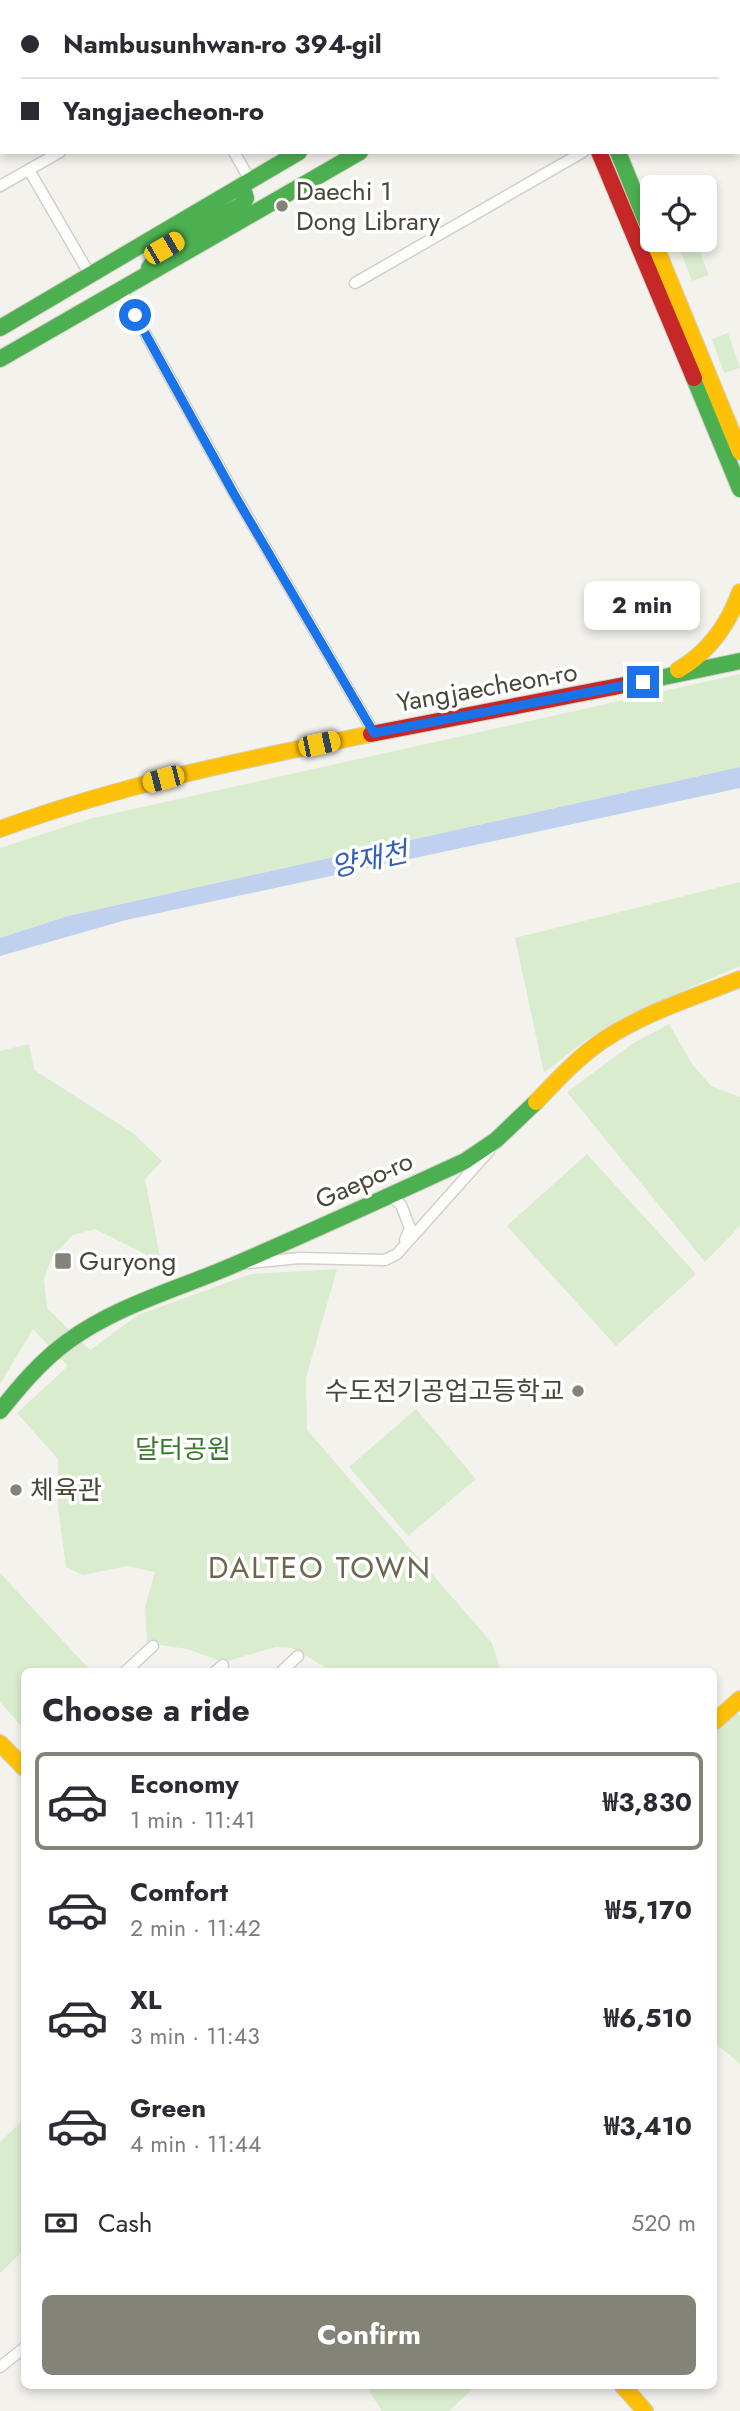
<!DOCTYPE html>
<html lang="en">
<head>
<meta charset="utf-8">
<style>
  :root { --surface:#fff; --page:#f2f2f3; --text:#2b2b33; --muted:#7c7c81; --line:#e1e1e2; --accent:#848377 }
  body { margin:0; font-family:Jost,"Noto Sans KR",sans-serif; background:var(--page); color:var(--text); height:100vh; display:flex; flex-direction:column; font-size:26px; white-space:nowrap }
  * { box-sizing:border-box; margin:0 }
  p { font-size:23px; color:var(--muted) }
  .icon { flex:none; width:38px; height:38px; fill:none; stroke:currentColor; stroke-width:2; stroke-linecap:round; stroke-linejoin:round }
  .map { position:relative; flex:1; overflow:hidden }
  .side { position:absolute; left:21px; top:1668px; width:696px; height:721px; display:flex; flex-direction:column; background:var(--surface); border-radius:10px; box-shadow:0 4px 10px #0003 }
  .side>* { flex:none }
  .banner { position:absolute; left:0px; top:0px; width:740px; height:154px; box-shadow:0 4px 10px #0003; display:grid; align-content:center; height:154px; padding:0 21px; background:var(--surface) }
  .fabs { position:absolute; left:640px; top:175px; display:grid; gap:14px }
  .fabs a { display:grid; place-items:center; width:77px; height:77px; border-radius:10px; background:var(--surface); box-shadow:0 4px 10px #0003; font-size:35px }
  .end { position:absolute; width:32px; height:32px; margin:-16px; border:9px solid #1a73e8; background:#fff; box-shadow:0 0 0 4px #fff }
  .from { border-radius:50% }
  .bubble { position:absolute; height:49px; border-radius:10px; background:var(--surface); box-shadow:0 4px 10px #0003; font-size:23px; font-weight:700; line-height:49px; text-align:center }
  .car { position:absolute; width:21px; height:42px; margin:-21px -10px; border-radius:9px; box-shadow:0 0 5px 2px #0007; background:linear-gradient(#f5c518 24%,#345 0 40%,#f5c518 0 76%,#345 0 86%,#f5c518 0) }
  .banner b { display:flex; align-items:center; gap:24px; height:66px; font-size:26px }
  .banner b+b { border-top:2px solid var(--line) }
  .banner i { width:18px; height:18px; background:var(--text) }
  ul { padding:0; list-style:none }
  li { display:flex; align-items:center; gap:21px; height:98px; margin:0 14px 10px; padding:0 7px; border:4px solid transparent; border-radius:10px }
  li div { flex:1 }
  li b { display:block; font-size:26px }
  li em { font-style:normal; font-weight:700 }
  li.current { border-color:var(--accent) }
  li>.icon { width:63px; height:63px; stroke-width:1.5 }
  h2 { padding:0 21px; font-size:32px; line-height:84px }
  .pay { display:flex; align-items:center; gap:18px; height:77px; padding:0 21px; font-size:26px }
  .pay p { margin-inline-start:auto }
  .cta { display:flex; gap:14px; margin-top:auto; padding:14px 21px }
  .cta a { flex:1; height:80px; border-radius:10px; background:var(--accent); color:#fff; font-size:28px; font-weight:700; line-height:80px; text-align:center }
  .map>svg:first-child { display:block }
</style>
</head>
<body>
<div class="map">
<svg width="740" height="2411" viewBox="0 0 740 2411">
  <rect width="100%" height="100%" fill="#f3f2ed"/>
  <path fill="#daecce" d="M695,241l14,34 -17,6 -15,-39z
    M728,333l12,35 -16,5 -12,-34z
    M740,674v93l-672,149 -68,22v-90l89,-29z
    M740,882v84l-113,49 -41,25 -42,33 -29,-135z
    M669,1024l23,40 19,22 29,11v129l-35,36 -138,-170 65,-48z
    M29,1044l5,26 99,63 29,28 -17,18 16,83 -66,-33 -22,6 -21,22 -8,22 3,29 43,42 48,-35 113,-41 86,-5 -31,109 1,52 185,213 9,28h-169l-40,-23 -16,-1 -53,15 -36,-13 -40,-6 -2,-36 10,-35 -28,-6 -44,9 -17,-8 -8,-59v-49l-41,-46 51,-47 -35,-37 -33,55v-333z
    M587,1154l109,120 -80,72 -109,-120z
    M416,1409l60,70 -68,57 -59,-69z
    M0,1573l91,98h-67v58l-24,-27z
    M734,1709l6,7v348l-26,-22v-318z
    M24,2119v131l-24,23v-131z
    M477,2385l-28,26h-67l-16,-25z"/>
  <path fill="#bfd1ef" d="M740,767v21l-614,132 -126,36v-18l68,-22z"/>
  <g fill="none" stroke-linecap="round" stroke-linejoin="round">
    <defs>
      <path id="street" d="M147,0l1,2
        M410,0l1,2
        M315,2l3,-2
        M234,152l17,30
        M29,170l61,105
        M0,186l60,-34
        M355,283l228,-131
        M120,288l114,205 140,240
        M391,1196l10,9 9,23 -5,12
        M249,1263l50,-5 86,2 12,-6 92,-103
        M126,1671l27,-25
        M216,1671l7,-6
        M282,1671l16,-15
        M0,2367l24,-19"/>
      <path id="fast" d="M537,0l1,2
        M571,2l5,-2
        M618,152l35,86
        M149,268l15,-20 79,-44 3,-6 -2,-6 -7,-3
        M0,328l299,-176
        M0,359l360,-207
        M694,378l46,111
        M645,681l95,-20
        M0,1411c20,-25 41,-50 67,-69 50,-37 112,-53 169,-78 77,-33 153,-68 229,-103l31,-21 40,-38"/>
      <path id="slow" d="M558,0l1,2
        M653,240l87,212
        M678,670c31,-18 50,-45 62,-78
        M0,829c120,-44 246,-70 371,-95
        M536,1102c22,-23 43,-46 69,-63 41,-27 90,-42 135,-60
        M714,1722l26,-23
        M0,1743l24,25
        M622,2385l23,26"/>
      <path id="jam" d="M641,2l4,-2
        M599,152l95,226
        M371,734l274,-53"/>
    </defs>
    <use href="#street" stroke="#d1d0cb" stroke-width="13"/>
    <use href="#fast" stroke="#d2d1c4" stroke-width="18"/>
    <use href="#slow" stroke="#d2d1c4" stroke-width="18"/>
    <use href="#jam" stroke="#d2d1c4" stroke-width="18"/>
    <use href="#street" stroke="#fdfdfc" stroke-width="10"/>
    <use href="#fast" stroke="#4caf50" stroke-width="16"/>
    <use href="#slow" stroke="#ffc107" stroke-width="16"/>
    <use href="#jam" stroke="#c62828" stroke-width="16"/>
  </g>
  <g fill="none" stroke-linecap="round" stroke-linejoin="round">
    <path stroke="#1a73e8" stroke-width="9" d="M135,315l99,179 140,239 269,-51"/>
  </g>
  <g fill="#848377" stroke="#fff" stroke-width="2.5">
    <circle cx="282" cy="206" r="7"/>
    <rect x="54" y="1252" width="18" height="18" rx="3.5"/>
    <circle cx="578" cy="1391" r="7"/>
    <circle cx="16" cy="1490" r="7"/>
  </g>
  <g text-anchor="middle" stroke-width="7" stroke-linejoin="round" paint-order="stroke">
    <g font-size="26" fill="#494738" stroke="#fff" text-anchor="start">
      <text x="296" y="200">Daechi 1<tspan x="296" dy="30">Dong Library</tspan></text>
      <text x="79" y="1270">Guryong</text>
      <text x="564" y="1400" text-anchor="end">수도전기공업고등학교</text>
      <text x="30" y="1499">체육관</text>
    </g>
    <g font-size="26" fill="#494738" stroke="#fff">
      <text transform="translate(487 687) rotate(-10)" y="9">Yangjaecheon-ro</text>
      <text transform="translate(364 1180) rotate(-24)" y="9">Gaepo-ro</text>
    </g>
    <g font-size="26" fill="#387b2b" stroke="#fff">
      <text x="183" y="1458">달터공원</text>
    </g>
    <g font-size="28" font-style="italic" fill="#3260b5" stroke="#fff">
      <text transform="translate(369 859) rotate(-12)" y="10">양재천</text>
    </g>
    <g font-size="30" letter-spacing="2" fill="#6c6750" stroke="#fff">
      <text x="320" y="1578">DALTEO TOWN</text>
    </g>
  </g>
</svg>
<div class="fabs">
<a><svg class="icon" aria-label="locate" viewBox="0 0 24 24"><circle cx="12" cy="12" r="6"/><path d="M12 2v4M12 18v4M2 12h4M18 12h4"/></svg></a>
</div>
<i class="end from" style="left:135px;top:315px"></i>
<i class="end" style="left:643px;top:682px"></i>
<div class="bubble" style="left:584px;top:581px;width:116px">2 min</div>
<i class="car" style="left:164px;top:248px;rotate:60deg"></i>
<i class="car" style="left:319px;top:744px;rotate:78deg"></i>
<i class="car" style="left:163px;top:779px;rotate:255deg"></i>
<div class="banner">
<b><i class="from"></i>Nambusunhwan-ro 394-gil</b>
<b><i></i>Yangjaecheon-ro</b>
</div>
<section class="side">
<h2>Choose a ride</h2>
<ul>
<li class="current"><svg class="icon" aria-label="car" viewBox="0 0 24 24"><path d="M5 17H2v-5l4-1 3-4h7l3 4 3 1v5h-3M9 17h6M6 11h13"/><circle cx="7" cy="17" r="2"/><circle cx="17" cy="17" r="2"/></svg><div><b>Economy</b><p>1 min · 11:41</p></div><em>₩3,830</em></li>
<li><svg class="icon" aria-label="car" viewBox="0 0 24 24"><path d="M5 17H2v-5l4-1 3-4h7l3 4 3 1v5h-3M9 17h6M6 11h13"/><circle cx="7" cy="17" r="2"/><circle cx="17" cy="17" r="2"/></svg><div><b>Comfort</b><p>2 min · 11:42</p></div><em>₩5,170</em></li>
<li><svg class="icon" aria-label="car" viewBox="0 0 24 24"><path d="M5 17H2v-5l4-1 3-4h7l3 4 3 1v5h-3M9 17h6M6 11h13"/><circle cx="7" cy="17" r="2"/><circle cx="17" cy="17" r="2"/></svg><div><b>XL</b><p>3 min · 11:43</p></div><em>₩6,510</em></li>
<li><svg class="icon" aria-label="car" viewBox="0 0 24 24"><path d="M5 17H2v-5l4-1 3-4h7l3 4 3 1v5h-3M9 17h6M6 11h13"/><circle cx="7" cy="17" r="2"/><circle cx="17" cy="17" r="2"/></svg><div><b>Green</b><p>4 min · 11:44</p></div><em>₩3,410</em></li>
</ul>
<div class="pay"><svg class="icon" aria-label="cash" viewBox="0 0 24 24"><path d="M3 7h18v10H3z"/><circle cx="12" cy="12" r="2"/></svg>Cash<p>520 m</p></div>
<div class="cta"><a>Confirm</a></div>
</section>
</div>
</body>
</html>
